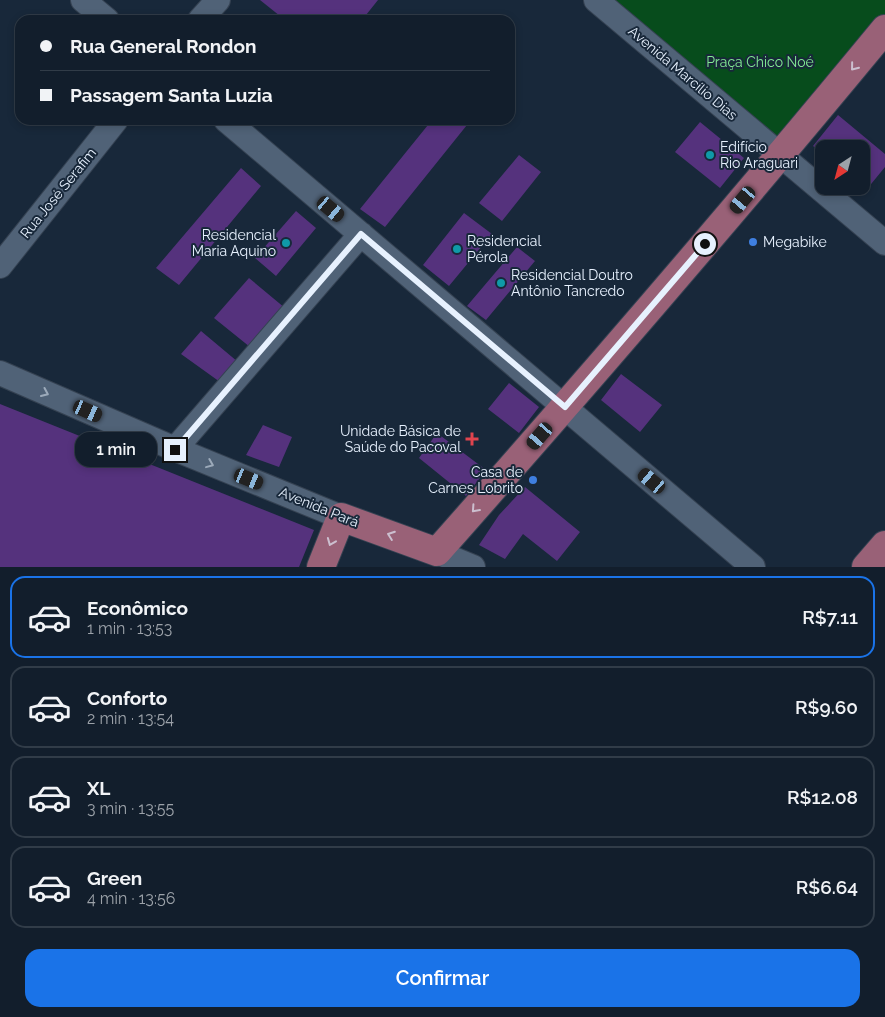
<!DOCTYPE html>
<html lang="pt">
<head>
<meta charset="utf-8">
<style>
  :root { --surface:#121e2c; --page:#1b2734; --text:#f1f3f6; --muted:#9ca2a9; --line:#313c48; --accent:#1a73e8 }
  body { margin:0; font-family:Raleway,sans-serif; background:var(--page); color:var(--text); height:100vh; display:flex; flex-direction:column; font-size:19px; white-space:nowrap }
  * { box-sizing:border-box; margin:0 }
  p { font-size:16px; color:var(--muted) }
  .icon { flex:none; width:28px; height:28px; fill:none; stroke:currentColor; stroke-width:2; stroke-linecap:round; stroke-linejoin:round }
  .map { position:relative; height:567px; overflow:hidden }
  .panel { display:flex; flex-direction:column; background:var(--surface); flex:1 }
  .panel>* { flex:none }
  .banner { position:absolute; left:15px; top:15px; width:500px; height:110px; border-radius:15px; box-shadow:0 2px 8px #0003,0 0 0 1px var(--line); display:grid; align-content:center; height:110px; padding:0 25px; background:var(--surface) }
  .needle { width:32px; rotate:216deg }
  .fabs { position:absolute; left:815px; top:140px; display:grid; gap:10px }
  .fabs a { display:grid; place-items:center; width:55px; height:55px; border-radius:10px; background:var(--surface); box-shadow:0 2px 8px #0003,0 0 0 1px var(--line); font-size:25px }
  .end { position:absolute; width:22px; height:22px; margin:-11px; border:6px solid #e7f1fe; background:#111; box-shadow:0 0 0 2px #111 }
  .from { border-radius:50% }
  .bubble { position:absolute; height:35px; border-radius:15px; background:var(--surface); box-shadow:0 2px 8px #0003,0 0 0 1px var(--line); font-size:16px; font-weight:600; line-height:35px; text-align:center }
  .car { position:absolute; width:15px; height:30px; margin:-15px -8px; border-radius:6px; box-shadow:0 0 4px 1px #0007; background:linear-gradient(#222 24%,#8ab4d8 0 40%,#222 0 76%,#8ab4d8 0 86%,#222 0) }
  .banner b { display:flex; align-items:center; gap:18px; height:48px; font-size:19px }
  .banner b+b { border-top:1px solid var(--line) }
  .banner i { width:12px; height:12px; background:var(--text) }
  ul { padding:9px 0 0; list-style:none }
  li { display:flex; align-items:center; gap:15px; height:82px; margin:0 10px 8px; padding:0 15px; border:2px solid var(--line); border-radius:15px }
  li div { flex:1 }
  li b { display:block; font-size:19px }
  li em { font-style:normal; font-weight:600 }
  li.current { border-color:var(--accent) }
  li>.icon { width:45px; height:45px; stroke-width:1.5 }
  .primary-button { display:flex; gap:10px; margin-top:auto; padding:10px 25px }
  .primary-button a { flex:1; height:58px; border-radius:15px; background:var(--accent); color:#fff; font-size:20px; font-weight:600; line-height:58px; text-align:center }
  .map>svg:first-child { display:block }
</style>
</head>
<body>
<div class="map">
<svg width="885" height="567" viewBox="0 0 885 567">
  <rect width="100%" height="100%" fill="#18283a"/>
  <path fill="#074c1c" d="M588,0h297v17l-118,131z"/>
  <path fill="#55327d" d="M260,0h118l-16,20h-77z
    M838,115l47,39v13l-18,22 -6,-5v-35h-37v5l-11,-8z
    M432,120h39l-86,107 -25,-18z
    M700,122l44,36 -24,30 -45,-36z
    M519,155l22,17 -39,49 -23,-18z
    M241,168l20,18 -82,99 -23,-17z
    M296,211l20,17 -40,48 -21,-18z
    M464,213l28,21 -43,52 -26,-21z
    M517,247l18,14 -49,59 -19,-14z
    M249,278l36,30 -35,39 -36,-29z
    M201,331l37,31 -18,20 -39,-28z
    M621,374l41,31 -22,27 -39,-32z
    M509,383l30,24 -20,26 -31,-24z
    M0,404l314,126 -15,37h-299z
    M263,425l29,12 -13,30 -33,-12z
    M437,433l49,37 -20,26 -47,-38z
    M525,487l55,45 -23,29 -34,-27 -18,25 -26,-14 20,-30z"/>
  <g fill="none" stroke-linecap="round" stroke-linejoin="round">
    <defs>
      <path id="minor" d="M83,0l24,20
        M596,0l289,243
        M200,20l18,-20
        M226,120l527,447
        M0,266l116,-146
        M0,373l175,76 166,68
        M175,449l186,-215
        M437,552l36,15"/>
      <path id="major" d="M321,567l20,-50 96,35c152,-172 302,-346 448,-523
        M866,567l19,-22"/>
    </defs>
    <use href="#minor" stroke="#354252" stroke-width="26"/>
    <use href="#major" stroke="#354252" stroke-width="30"/>
    <use href="#minor" stroke="#506277" stroke-width="24"/>
    <use href="#major" stroke="#996177" stroke-width="28"/>
  </g>
  <defs><path id="oneway-chevron" d="M-2-3.5L2.5 0L-2 3.5" fill="none" stroke-width="1.6" stroke-linecap="round" stroke-linejoin="round" transform="scale(1.25)"/></defs>
  <g stroke="#ccbfcf">
    <use href="#oneway-chevron" transform="translate(854 67) rotate(129)"/>
    <use href="#oneway-chevron" transform="translate(475 509) rotate(132)"/>
    <use href="#oneway-chevron" transform="translate(391 535) rotate(-160)"/>
    <use href="#oneway-chevron" transform="translate(331 542) rotate(112)"/>
  </g>
  <g stroke="#9caaba">
    <use href="#oneway-chevron" transform="translate(45 393) rotate(24)"/>
    <use href="#oneway-chevron" transform="translate(210 464) rotate(22)"/>
  </g>
  <g fill="none" stroke-linecap="round" stroke-linejoin="round">
    <path stroke="#e7f1fe" stroke-width="6" d="M175,450l186,-216 204,173 140,-163"/>
  </g>
  <g fill="#0f9aa8" stroke="#18283a" stroke-width="2">
    <circle cx="710" cy="155" r="5"/>
    <circle cx="286" cy="243" r="5"/>
    <circle cx="457" cy="249" r="5"/>
    <circle cx="501" cy="283" r="5"/>
  </g>
  <g fill="#3f7fe0" stroke="#18283a" stroke-width="2">
    <circle cx="753" cy="242" r="5"/>
    <circle cx="533" cy="480" r="5"/>
  </g>
  <path fill="#e0444e" stroke="#18283a" stroke-width="2" d="M469.5 431.5h5v5h5v5h-5v5h-5v-5h-5v-5h5z"/>
  <g text-anchor="middle" stroke-width="4" stroke-linejoin="round" paint-order="stroke">
    <g font-size="14" fill="#83ea94" stroke="#18283a">
      <text x="760" y="67">Praça Chico Noé</text>
    </g>
    <g font-size="14" fill="#e7f1fe" stroke="#18283a">
      <text transform="translate(683 73) rotate(40)" y="5">Avenida Marcílio Dias</text>
      <text transform="translate(58 193) rotate(-51)" y="5">Rua José Serafim</text>
      <text transform="translate(319 507) rotate(22)" y="5">Avenida Pará</text>
    </g>
    <g font-size="14" fill="#e7f1fe" stroke="#18283a" text-anchor="start">
      <text x="720" y="152">Edifício<tspan x="720" dy="16">Rio Araguari</tspan></text>
      <text x="276" y="240" text-anchor="end">Residencial<tspan x="276" dy="16">Maria Aquino</tspan></text>
      <text x="467" y="246">Residencial<tspan x="467" dy="16">Pérola</tspan></text>
      <text x="763" y="247">Megabike</text>
      <text x="511" y="280">Residencial Doutro<tspan x="511" dy="16">Antônio Tancredo</tspan></text>
      <text x="461" y="436" text-anchor="end">Unidade Básica de<tspan x="461" dy="16">Saúde do Pacoval</tspan></text>
      <text x="523" y="477" text-anchor="end">Casa de<tspan x="523" dy="16">Carnes Lobrito</tspan></text>
    </g>
  </g>
</svg>
<div class="fabs">
<a><svg class="needle" viewBox="-14 -14 28 28"><path d="M0-13l5 13h-10z" fill="#e53935"/><path d="M0 13l5-13h-10z" fill="#9ca2a9"/></svg></a>
</div>
<i class="end from" style="left:705px;top:244px"></i>
<i class="end" style="left:175px;top:450px"></i>
<div class="bubble" style="left:75px;top:432px;width:82px">1 min</div>
<i class="car" style="left:743px;top:200px;rotate:220deg"></i>
<i class="car" style="left:331px;top:209px;rotate:130deg"></i>
<i class="car" style="left:88px;top:411px;rotate:114deg"></i>
<i class="car" style="left:540px;top:436px;rotate:221deg"></i>
<i class="car" style="left:249px;top:479px;rotate:112deg"></i>
<i class="car" style="left:652px;top:481px;rotate:310deg"></i>
<div class="banner">
<b><i class="from"></i>Rua General Rondon</b>
<b><i></i>Passagem Santa Luzia</b>
</div>
</div>
<section class="panel">
<ul>
<li class="current"><svg class="icon" aria-label="car" viewBox="0 0 24 24"><path d="M5 17H2v-5l4-1 3-4h7l3 4 3 1v5h-3M9 17h6M6 11h13"/><circle cx="7" cy="17" r="2"/><circle cx="17" cy="17" r="2"/></svg><div><b>Econômico</b><p>1 min · 13:53</p></div><em>R$7.11</em></li>
<li><svg class="icon" aria-label="car" viewBox="0 0 24 24"><path d="M5 17H2v-5l4-1 3-4h7l3 4 3 1v5h-3M9 17h6M6 11h13"/><circle cx="7" cy="17" r="2"/><circle cx="17" cy="17" r="2"/></svg><div><b>Conforto</b><p>2 min · 13:54</p></div><em>R$9.60</em></li>
<li><svg class="icon" aria-label="car" viewBox="0 0 24 24"><path d="M5 17H2v-5l4-1 3-4h7l3 4 3 1v5h-3M9 17h6M6 11h13"/><circle cx="7" cy="17" r="2"/><circle cx="17" cy="17" r="2"/></svg><div><b>XL</b><p>3 min · 13:55</p></div><em>R$12.08</em></li>
<li><svg class="icon" aria-label="car" viewBox="0 0 24 24"><path d="M5 17H2v-5l4-1 3-4h7l3 4 3 1v5h-3M9 17h6M6 11h13"/><circle cx="7" cy="17" r="2"/><circle cx="17" cy="17" r="2"/></svg><div><b>Green</b><p>4 min · 13:56</p></div><em>R$6.64</em></li>
</ul>
<div class="primary-button"><a>Confirmar</a></div>
</section>
</body>
</html>
